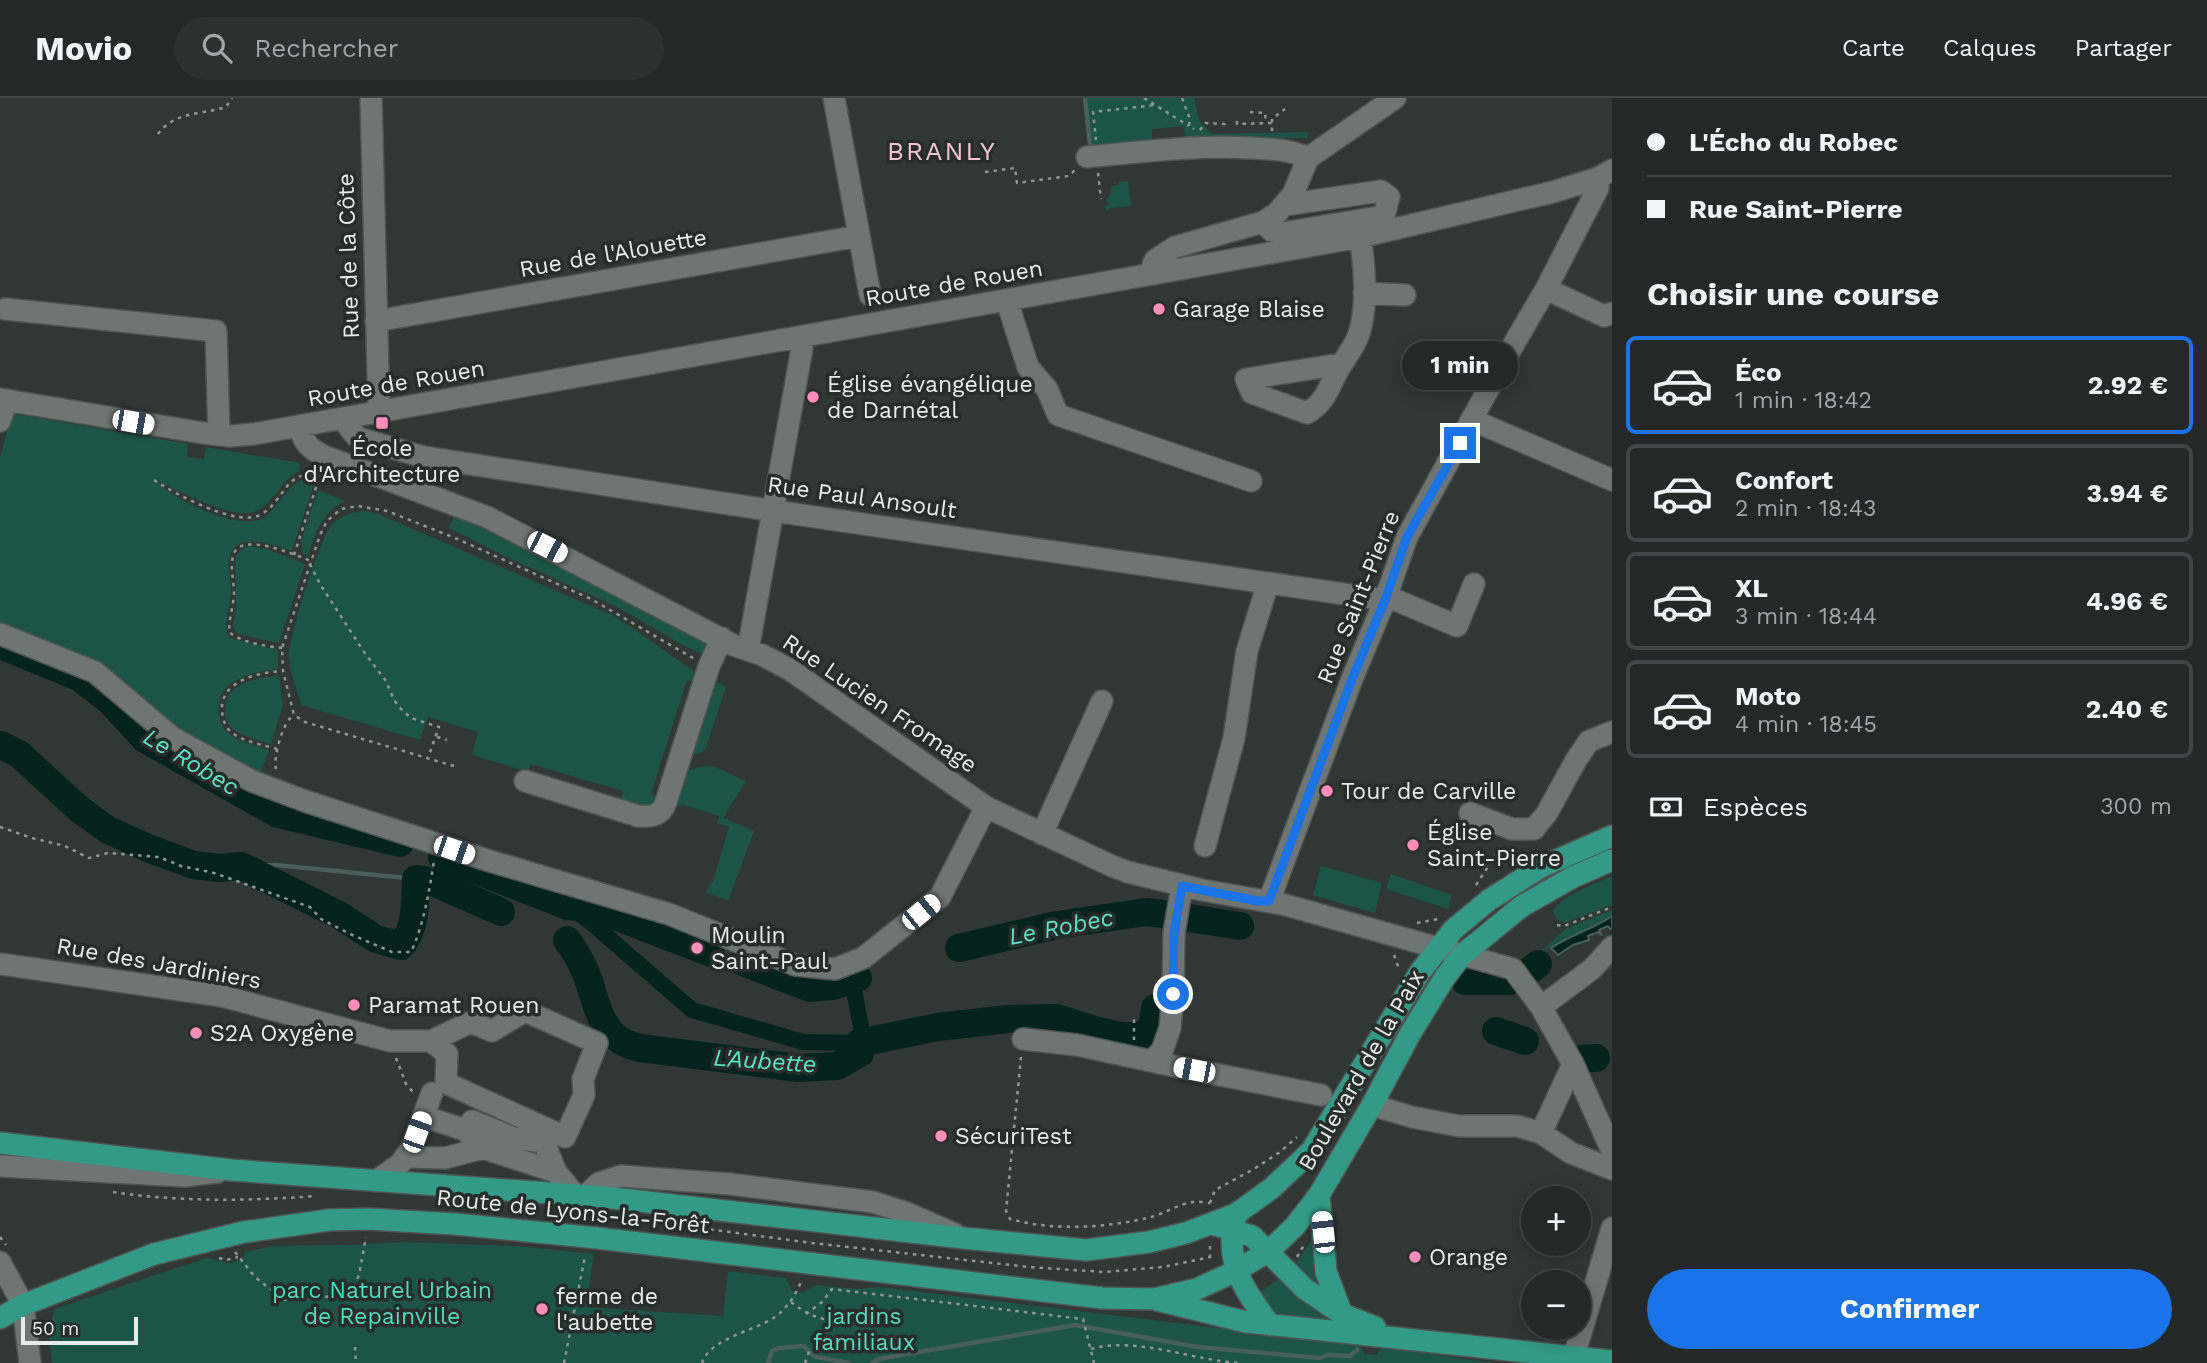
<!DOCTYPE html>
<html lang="fr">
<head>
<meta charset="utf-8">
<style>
  :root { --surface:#242928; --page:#2c3130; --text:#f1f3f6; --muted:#a3a6a8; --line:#414545; --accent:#1a73e8 }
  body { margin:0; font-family:"Work Sans",sans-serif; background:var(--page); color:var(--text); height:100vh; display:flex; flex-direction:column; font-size:26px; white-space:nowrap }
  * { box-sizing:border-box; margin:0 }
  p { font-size:23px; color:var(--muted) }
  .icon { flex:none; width:38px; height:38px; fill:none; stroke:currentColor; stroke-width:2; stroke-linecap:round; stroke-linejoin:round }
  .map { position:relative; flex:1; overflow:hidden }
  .drawer { display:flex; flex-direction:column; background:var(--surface); width:595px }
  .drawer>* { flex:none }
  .top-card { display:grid; align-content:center; height:154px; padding:0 35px; background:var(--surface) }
  .controls { position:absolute; left:1521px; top:1088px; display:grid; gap:14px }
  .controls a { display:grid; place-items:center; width:70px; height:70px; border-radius:50%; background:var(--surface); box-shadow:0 4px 18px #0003,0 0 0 2px var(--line); font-size:35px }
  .scale { position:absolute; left:21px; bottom:18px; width:117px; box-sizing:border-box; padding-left:7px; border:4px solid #e7ecea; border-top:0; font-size:19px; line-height:24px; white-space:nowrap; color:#e7ecea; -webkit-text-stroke:5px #272d2b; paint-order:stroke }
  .end { position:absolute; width:32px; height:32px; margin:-16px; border:9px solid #1a73e8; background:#fff; box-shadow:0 0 0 4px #fff }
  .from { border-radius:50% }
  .bubble { position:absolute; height:49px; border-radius:24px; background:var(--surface); box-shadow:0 4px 18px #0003,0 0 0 2px var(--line); font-size:23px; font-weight:700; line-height:49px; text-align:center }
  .car { position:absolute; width:21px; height:42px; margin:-21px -10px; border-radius:9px; box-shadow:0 0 5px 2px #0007; background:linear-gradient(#fff 24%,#345 0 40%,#fff 0 76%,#345 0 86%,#fff 0) }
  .top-card b { display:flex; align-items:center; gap:24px; height:66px; font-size:26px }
  .top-card b+b { border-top:2px solid var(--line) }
  .top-card i { width:18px; height:18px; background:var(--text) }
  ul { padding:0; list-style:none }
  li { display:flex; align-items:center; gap:21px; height:98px; margin:0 14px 10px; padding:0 21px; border:4px solid var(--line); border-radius:10px }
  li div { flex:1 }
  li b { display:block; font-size:26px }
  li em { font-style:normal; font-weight:700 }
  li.active { border-color:var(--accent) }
  li>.icon { width:63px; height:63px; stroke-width:1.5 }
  h2 { padding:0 35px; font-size:32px; line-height:84px }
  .pay { display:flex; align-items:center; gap:18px; height:77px; padding:0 35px; font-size:26px }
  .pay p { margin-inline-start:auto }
  .primary-button { display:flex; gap:14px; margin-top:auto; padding:14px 35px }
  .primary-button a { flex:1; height:80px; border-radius:42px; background:var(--accent); color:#fff; font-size:28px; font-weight:700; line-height:80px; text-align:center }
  header { display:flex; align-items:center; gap:42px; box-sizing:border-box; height:98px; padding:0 35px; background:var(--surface); border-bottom:2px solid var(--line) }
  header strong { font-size:33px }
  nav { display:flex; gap:38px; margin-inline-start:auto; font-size:24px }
  .search { width:490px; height:63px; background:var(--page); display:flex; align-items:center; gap:18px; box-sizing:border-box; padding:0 24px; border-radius:38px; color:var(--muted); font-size:26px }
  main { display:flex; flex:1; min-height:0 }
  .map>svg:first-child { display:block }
</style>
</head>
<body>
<header>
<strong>Movio</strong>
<div class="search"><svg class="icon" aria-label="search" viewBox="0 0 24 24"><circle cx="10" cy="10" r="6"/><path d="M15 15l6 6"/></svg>Rechercher</div>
<nav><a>Carte</a><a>Calques</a><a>Partager</a></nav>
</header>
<main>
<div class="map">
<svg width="1612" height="1265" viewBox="0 0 1612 1265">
  <rect width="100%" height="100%" fill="#303735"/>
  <path fill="#1c5448" d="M1084,0h110l5,22 13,14 96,-2v6h-113l-10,-1 -1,-11 -32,3v13l-62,6z
    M1128,83l3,25 -19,2 -6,3 -1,-5 4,-1v-3l-4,-1 5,-7 2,-8 7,-1v-3z
    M15,316l173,30 -1,13 17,2 2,-12 94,16 -1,8c-17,9 -23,28 -39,38 -23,16 -80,-19 -104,-28 18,19 80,49 105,38 19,-9 31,-49 54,-38l-23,70c-19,-6 -61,-23 -63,11 -1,9 2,18 2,27 0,14 -6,30 -4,44l3,5 48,12v19c-26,3 -63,11 -59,44 1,8 3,15 9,20 11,9 28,12 41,17l-9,25 -94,-52 -88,-69 -78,-30v-166l11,-41z
    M318,392l27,11c-23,11 -30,32 -37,55l-5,-2 -2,-13z
    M367,413l11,3 234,101 28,18 57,41 1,9 -11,-3 -36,114 10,4 -10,11 -31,-6 3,-12 -92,-27 -3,8 -56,-17 6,-23 -50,-15 -8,23 -119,-35c-4,-15 -11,-31 -12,-47 -1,-20 31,-120 43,-134 10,-10 21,-12 35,-13z
    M454,418l26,11 226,113 2,5 -4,10 -25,-12 -62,-36 -110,-50 -58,-29z
    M248,448l19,3 38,15 -26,79 -41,-9 -5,-6 3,-23 -1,-44c2,-9 5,-12 13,-15z
    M279,578l4,29 -12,39c-12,-4 -26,-7 -37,-14 -6,-4 -9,-11 -9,-19 -1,-28 32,-34 54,-35z
    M713,582l13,7 -21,63 -6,4 -11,1z
    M707,668l8,1 31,14 -23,37 31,13 -26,70 -23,-9 8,-11 16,-54 -12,-4 2,-7 -38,-12 -1,2 -8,-2 10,-33z
    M1321,768l61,17 -7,30 -62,-18z
    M1391,776l61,21 -4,14 -62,-20z
    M1612,778v29l-48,18 -7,-4 -4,-8c12,-18 40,-26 59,-35z
    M1612,812v6c-19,13 -42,19 -61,32l-2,-1 -20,17 -4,1 41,-36z
    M1316,1141l9,53 -31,-25 16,-25z
    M406,1144l111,4 77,8 -8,53 137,9 5,-44h7l51,6 6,13 10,2 14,-8 40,4 24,-2 479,58 6,9 11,1 7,-8 110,16h-1441l-3,-30 5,-24 153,-51 23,5 13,-4 2,-7 28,-6 73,-1z
    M1281,1179l81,52 -86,-12 -20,-22z"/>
  <path fill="#04231c" stroke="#485f5a" stroke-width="2" d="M1612,818v12l-2,1 -2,-3 -9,4 2,4 -3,-2 -10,4 1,4 -16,5 -15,10 -7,-7c19,-13 42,-19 61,-32z"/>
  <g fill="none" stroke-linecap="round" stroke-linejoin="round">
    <path stroke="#485f5a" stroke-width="4.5" d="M1085,0l5,47
      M241,768l35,-1 140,14
      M768,1265l4,-12 7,-3 25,-2 8,9 5,2 32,6
      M872,1265l7,-4 196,-34 123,22 122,11 8,-3 22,1 7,-6"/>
    <path stroke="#04231c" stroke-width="16" d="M568,808l20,14 104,90 111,32 56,1
      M852,882l12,62"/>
    <path stroke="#04231c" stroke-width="28" d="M0,547l79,32 32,25 34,37 133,75 122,29
      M1,647l18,9 60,55 29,21 42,19 44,16 26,3 21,-2 98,49 37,24 25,7c16,-19 14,-44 15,-67l8,1
      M442,759l126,49 26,2 117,45
      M435,785l66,29
      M1189,820l51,8
      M567,842c8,11 14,21 19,33 8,20 12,50 30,64 7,6 15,9 24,11l158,20 39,-2 23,-13 -1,-10 79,-16 70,-8 49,-1 41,13 23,5h21l10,-9 3,-19
      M959,850l98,-23 89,-13 18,2
      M743,864l67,26 22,-2 26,-8
      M1529,873l9,-7
      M1465,883h45
      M1496,933l29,10
      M1582,961l14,-1"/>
    <defs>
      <path id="minor" d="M371,0l8,314
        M834,0l36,197
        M1087,59c54,-5 108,-12 163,-9 20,1 39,1 58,10
        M1263,124l9,9 11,2 101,-17 5,-19 -8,-6 -96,14
        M1154,176l-1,-9 2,-5 20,-13 88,-25 14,-9 16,-19 15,-36 87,-60
        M1546,191l58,27 8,-3
        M1364,195l41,2
        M1007,203l21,66 19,22 11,26 193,66
        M5,211l211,22 3,104
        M376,223l483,-85
        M1341,266l-95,15 6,14 55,20c16,-9 20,-21 28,-37 6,-12 14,-22 20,-33 14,-27 10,-77 5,-106
        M0,301l203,34 27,3 24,-2 1106,-197 193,-45 45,-14 14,-8
        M345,321l5,10 8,9 66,19 357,55 604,88
        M1472,322l140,60
        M0,323l7,-21
        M300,329c3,16 10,22 24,29l163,61 246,128 29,10 27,14 197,138 126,59 16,6 74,18 80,14 231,65 28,38 32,57 39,87
        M1386,498l71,30 17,-42
        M0,536l95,38 78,66 79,43 53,20 185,60 179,53 126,51 40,4 28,-11 77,-61 46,-90
        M748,552l56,-313
        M525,683l113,35c14,1 23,0 28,-14l43,-136 13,-28
        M1470,715l42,16h22l13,-16 29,-53 13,-19 23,-9
        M1042,736l60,-133
        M1205,748l29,-108 13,-87 21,-68
        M1269,803l83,-222 33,-79 22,-63 98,-178 41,-70 52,-101v-10
        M0,866l222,32 168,45h41l40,-19 21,9 33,-20 72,32 -14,36 1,16 -19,42 -119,-54 1,-29 -16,-13
        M1541,909l51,-38 20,-22
        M1023,941l54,6 92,20 152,30
        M1151,963l11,-10 8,-23 3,-34 1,-61 8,-47
        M1372,1007l40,12 47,9h58l24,7 30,20 41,16
        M423,1018l42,14 9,10
        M465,1032l7,-9 42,17 30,4 12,30
        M1541,1035l32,-69
        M405,1059l40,1 38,-10 73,24 19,23
        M0,1068l184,10 34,-4
        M376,1083l24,-17 11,-15 21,-56
        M585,1098l14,-13 22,-7 109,8 143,18 34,11 48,21
        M0,1164l23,43 7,58
        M1574,1258l38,-128"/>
      <path id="major" d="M0,1045l231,27 373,27 359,41 123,12 63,-8 37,-9 50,-19 36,-26 40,-38 108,-178 33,-42 36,-30 52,-33 71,-31
        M1319,1097l7,77 16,42
        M1236,1117c-13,47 8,74 34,110
        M1212,1126l40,12 53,53 37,25 33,13
        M1157,1202l89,22 366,39
        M0,1220l23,-13 131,-51 90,-22 85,-12 39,-1 87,5 142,14 505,60 52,1 43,-10 39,-18 33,-20 26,-25 24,-31 53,-90 38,-71 35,-57 17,-22 60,-49 51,-29 39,-17"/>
    </defs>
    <use href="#minor" stroke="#4e5452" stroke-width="24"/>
    <use href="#major" stroke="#4e5452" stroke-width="24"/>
    <path stroke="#919795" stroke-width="2.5" stroke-dasharray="3.5 5" stroke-linecap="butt" d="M1144,0l45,28
      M1182,0l8,21 -1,7 5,3
      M1250,14l15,1 1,9
      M1237,23v3l35,-1
      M1200,32l5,-7 20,1v-3
      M1272,33v-12l13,-10
      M158,36c17,-23 43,-19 68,-27l6,-9
      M1096,42l-3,-28 63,-7
      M985,74l30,-4 2,15 52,-7 7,-7
      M1098,75l3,26
      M154,382c21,14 82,47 106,35 26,-14 24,-47 60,-39
      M294,457l26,-80
      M310,466l10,20 44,68 22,29 8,19 7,9 10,9 28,9 -11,31
      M282,550c-16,-2 -40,-5 -53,-16 0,-13 4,-25 5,-38 0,-12 -4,-26 -1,-38 6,-26 62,-1 78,5
      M437,639l10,3
      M277,651c-14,-4 -35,-8 -46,-17 -6,-5 -8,-13 -9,-20 -3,-32 38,-40 61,-41
      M454,668l-149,-44 -11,-7 -11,-44 -1,-23 38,-113 7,-14 14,-12 17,-3 29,5 68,27 136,61 102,59
      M276,671c-3,-12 7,-48 18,-54
      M0,729l32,11 33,8 24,12 19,-5 51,4 22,9 33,7 96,34 11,12 29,15 42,18h19c13,-28 18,-60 23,-91
      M1476,787l27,-41
      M1417,825l21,-4
      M1557,827l7,1 48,-19
      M1394,857l5,14
      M1134,942v-25
      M1021,959l-15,154 4,8c43,12 94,9 137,-1 15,-3 31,-14 46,-16 5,-1 12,1 17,1
      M396,960l10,26 7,8
      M113,1094c67,10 135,9 203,4
      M1210,1105l5,-13 39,-21 26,-17 17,-15
      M598,1118l21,3
      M685,1128l127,17 217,24 75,5 59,-5 47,-10
      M0,1139l6,8
      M235,1154l20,25 29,23 66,-5 9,-20 7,-38
      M1297,1159l7,-12
      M219,1160l7,2 12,-3
      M1210,1160v-14
      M791,1204c29,23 49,19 84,22
      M806,1216l16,-12 10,-13 251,30 11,44
      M355,1249l1,16
      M1091,1251c45,-13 104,12 149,14
      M564,1265l21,-107
      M702,1265c8,-25 53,-32 73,-46 13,-10 20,-21 26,-35
      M805,1265l5,-14"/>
    <use href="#minor" stroke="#6e7573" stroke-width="21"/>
    <use href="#major" stroke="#349a88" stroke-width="21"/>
  </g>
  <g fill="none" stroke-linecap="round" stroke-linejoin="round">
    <path stroke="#1a73e8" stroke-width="9" d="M1173,896l1,-61 8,-47 76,15h11l83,-222 33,-79 22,-63 53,-94"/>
  </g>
  <g fill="#ff8eba" stroke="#272d2b" stroke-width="2.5">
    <circle cx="1159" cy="211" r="7"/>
    <circle cx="813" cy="299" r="7"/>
    <rect x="375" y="318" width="14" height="14" rx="3.5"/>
    <circle cx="1327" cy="693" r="7"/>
    <circle cx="1413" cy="747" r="7"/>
    <circle cx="697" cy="850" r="7"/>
    <circle cx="354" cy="907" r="7"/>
    <circle cx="196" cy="935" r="7"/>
    <circle cx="941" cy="1038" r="7"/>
    <circle cx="1415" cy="1159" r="7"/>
    <circle cx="542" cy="1211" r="7"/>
  </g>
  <g text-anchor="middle" stroke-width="7" stroke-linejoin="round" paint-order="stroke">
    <g font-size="23" fill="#e7ecea" stroke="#272d2b">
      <text transform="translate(613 155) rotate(-10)" y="8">Rue de l'Alouette</text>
      <text transform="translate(348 158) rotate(-92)" y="8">Rue de la Côte</text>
      <text transform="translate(954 185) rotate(-10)" y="8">Route de Rouen</text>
      <text transform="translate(396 285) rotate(-10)" y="8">Route de Rouen</text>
      <text transform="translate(862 399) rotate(8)" y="8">Rue Paul Ansoult</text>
      <text transform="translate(1358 499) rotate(-68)" y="8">Rue Saint-Pierre</text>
      <text transform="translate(880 605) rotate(34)" y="8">Rue Lucien Fromage</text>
      <text transform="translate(159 865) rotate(10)" y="8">Rue des Jardiniers</text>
      <text transform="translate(1361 972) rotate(-60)" y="8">Boulevard de la Paix</text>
      <text transform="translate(573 1113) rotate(6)" y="8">Route de Lyons-la-Forêt</text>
    </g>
    <g font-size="23" fill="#e7ecea" stroke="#272d2b" text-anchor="start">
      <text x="1173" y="219">Garage Blaise</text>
      <text x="827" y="294">Église évangélique<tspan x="827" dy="26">de Darnétal</tspan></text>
      <text x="382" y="358" text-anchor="middle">École<tspan x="382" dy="26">d'Architecture</tspan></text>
      <text x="1341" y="701">Tour de Carville</text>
      <text x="1427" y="742">Église<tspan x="1427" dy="26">Saint-Pierre</tspan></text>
      <text x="711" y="845">Moulin<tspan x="711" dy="26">Saint-Paul</tspan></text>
      <text x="368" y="915">Paramat Rouen</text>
      <text x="210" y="943">S2A Oxygène</text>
      <text x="955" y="1046">SécuriTest</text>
      <text x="1429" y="1167">Orange</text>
      <text x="556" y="1206">ferme de<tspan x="556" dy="26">l'aubette</tspan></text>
    </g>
    <g font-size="23" fill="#50dcbe" stroke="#272d2b">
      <text x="382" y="1200">parc Naturel Urbain<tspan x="382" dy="26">de Repainville</tspan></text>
      <text x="864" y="1226">jardins<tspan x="864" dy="26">familiaux</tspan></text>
    </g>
    <g font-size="24" font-style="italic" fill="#5ae4c6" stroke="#272d2b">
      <text transform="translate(191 664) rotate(31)" y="8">Le Robec</text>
      <text transform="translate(1061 829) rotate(-11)" y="8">Le Robec</text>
      <text transform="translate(765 963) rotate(4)" y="8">L'Aubette</text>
    </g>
    <g font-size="26" letter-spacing="2" fill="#f5c4d4" stroke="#272d2b">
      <text x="942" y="62">BRANLY</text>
    </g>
  </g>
</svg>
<div class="controls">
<a>+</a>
<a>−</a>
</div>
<div class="scale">50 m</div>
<i class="end from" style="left:1173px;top:896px"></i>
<i class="end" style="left:1460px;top:345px"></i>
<div class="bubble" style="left:1402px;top:243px;width:116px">1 min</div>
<i class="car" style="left:133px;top:324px;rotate:100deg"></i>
<i class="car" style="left:547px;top:449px;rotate:117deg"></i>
<i class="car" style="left:454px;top:752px;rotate:109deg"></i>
<i class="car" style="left:921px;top:814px;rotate:51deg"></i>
<i class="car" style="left:1194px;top:972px;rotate:281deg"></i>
<i class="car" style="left:417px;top:1034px;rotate:20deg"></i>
<i class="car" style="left:1323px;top:1134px;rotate:354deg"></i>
</div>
<section class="drawer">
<div class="top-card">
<b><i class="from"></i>L'Écho du Robec</b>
<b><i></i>Rue Saint-Pierre</b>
</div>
<h2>Choisir une course</h2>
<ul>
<li class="active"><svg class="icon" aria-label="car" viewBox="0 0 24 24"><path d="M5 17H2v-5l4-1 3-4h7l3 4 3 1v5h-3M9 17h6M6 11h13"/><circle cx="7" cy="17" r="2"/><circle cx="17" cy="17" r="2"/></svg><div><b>Éco</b><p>1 min · 18:42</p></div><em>2.92 €</em></li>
<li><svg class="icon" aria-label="car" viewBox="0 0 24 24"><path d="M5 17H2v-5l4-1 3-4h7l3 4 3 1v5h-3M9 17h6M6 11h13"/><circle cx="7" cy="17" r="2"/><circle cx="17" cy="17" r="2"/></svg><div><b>Confort</b><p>2 min · 18:43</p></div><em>3.94 €</em></li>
<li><svg class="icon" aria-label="car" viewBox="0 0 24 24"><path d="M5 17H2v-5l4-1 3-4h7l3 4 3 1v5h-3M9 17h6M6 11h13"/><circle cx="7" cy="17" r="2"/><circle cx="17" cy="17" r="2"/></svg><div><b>XL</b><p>3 min · 18:44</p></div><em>4.96 €</em></li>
<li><svg class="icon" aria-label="car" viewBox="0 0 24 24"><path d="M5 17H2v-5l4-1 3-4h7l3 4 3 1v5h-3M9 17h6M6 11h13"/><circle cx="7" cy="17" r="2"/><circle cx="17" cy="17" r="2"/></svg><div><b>Moto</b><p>4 min · 18:45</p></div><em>2.40 €</em></li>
</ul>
<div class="pay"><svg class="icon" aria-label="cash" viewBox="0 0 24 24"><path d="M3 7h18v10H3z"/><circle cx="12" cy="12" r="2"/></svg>Espèces<p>300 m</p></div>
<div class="primary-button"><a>Confirmer</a></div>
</section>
</main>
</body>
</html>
